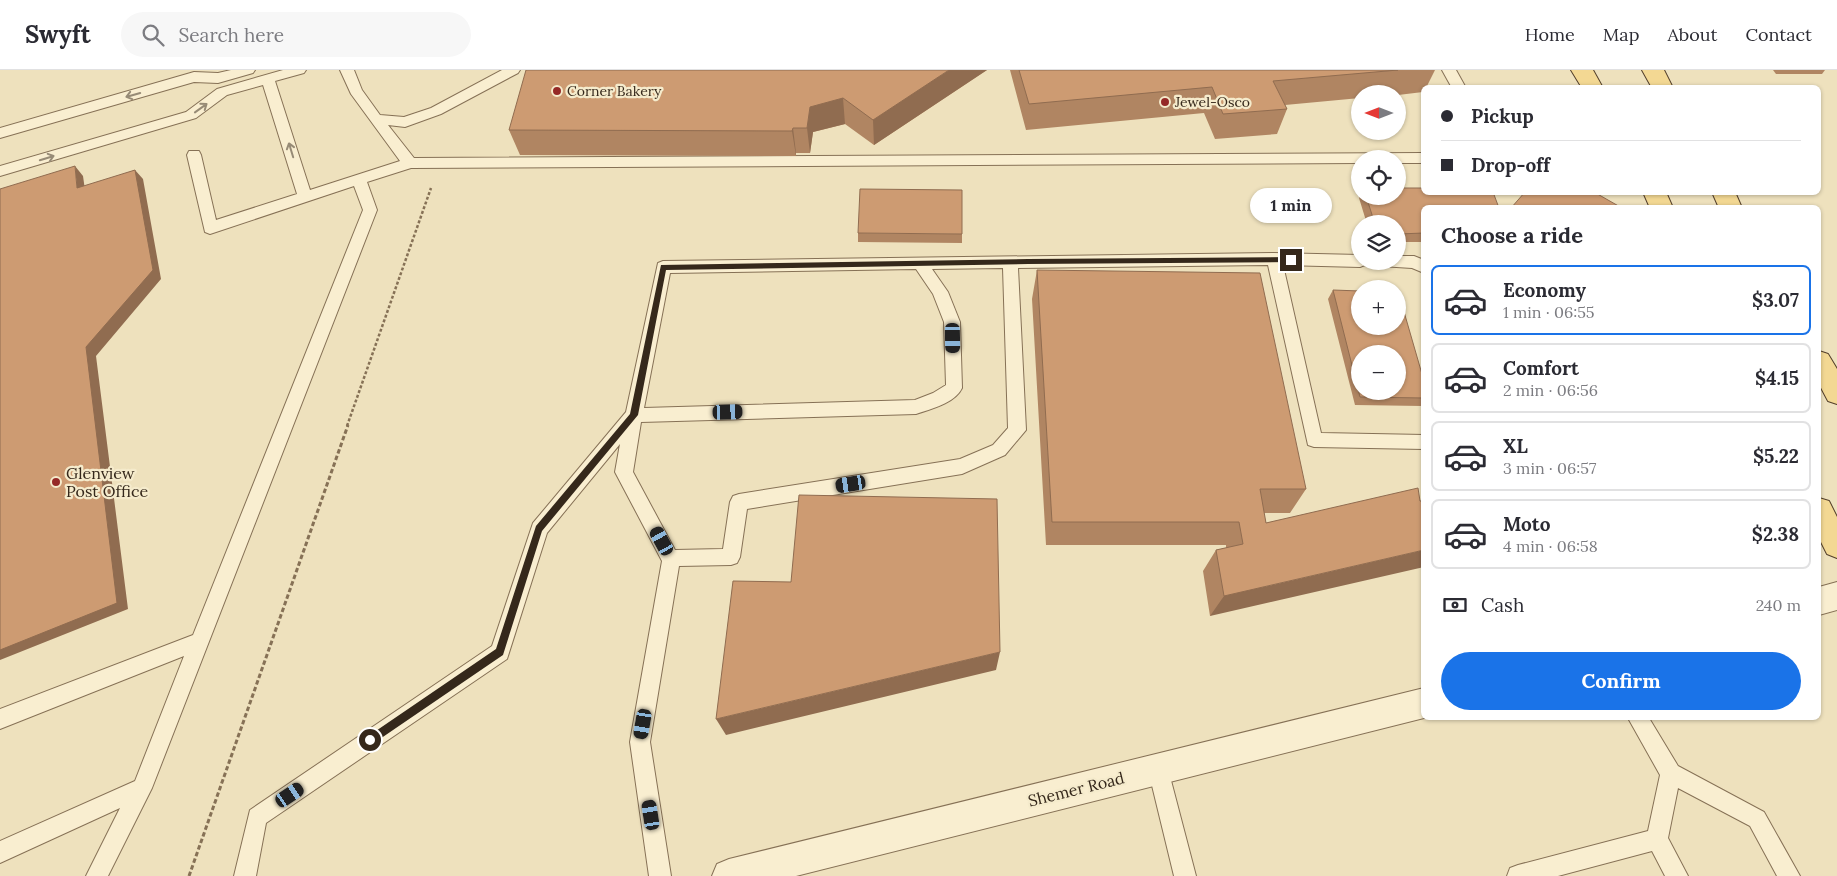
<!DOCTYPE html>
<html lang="en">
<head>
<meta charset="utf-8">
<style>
  :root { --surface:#fff; --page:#f7f7f7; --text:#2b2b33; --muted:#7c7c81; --line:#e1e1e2; --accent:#1a73e8 }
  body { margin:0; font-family:Lora,serif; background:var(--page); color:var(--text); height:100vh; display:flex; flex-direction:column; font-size:19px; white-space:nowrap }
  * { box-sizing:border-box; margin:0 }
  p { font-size:16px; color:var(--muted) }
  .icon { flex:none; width:28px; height:28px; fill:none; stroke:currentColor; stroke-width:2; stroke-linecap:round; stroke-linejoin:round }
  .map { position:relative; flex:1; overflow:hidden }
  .side { position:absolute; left:1421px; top:135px; width:400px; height:515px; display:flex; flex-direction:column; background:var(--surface); border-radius:8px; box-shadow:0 1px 4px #0004 }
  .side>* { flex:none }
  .banner { position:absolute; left:1421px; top:15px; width:400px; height:110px; border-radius:8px; box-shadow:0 1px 4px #0004; display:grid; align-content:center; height:110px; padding:0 20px; background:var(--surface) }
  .needle { width:32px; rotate:270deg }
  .fabs { position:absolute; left:1351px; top:15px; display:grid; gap:10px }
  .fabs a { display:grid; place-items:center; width:55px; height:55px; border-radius:50%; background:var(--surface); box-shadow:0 1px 4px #0004; font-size:25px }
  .end { position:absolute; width:22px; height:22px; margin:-11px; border:6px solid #35281b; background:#fff; box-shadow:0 0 0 2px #fff }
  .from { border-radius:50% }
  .bubble { position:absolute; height:35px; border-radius:18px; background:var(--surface); box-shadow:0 1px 4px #0004; font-size:16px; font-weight:800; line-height:35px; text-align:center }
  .car { position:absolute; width:15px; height:30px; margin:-15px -8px; border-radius:6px; box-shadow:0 0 4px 1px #0007; background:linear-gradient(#222 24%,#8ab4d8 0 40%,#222 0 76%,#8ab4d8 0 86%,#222 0) }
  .banner b { display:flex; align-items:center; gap:18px; height:48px; font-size:19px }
  .banner b+b { border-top:1px solid var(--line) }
  .banner i { width:12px; height:12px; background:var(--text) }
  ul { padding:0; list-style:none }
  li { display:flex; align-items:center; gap:15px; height:70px; margin:0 10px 8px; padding:0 10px; border:2px solid var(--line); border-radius:8px }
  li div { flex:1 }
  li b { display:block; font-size:19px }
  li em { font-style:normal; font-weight:800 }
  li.on { border-color:var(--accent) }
  li>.icon { width:45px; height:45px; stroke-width:1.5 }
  h2 { padding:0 20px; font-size:22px; line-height:60px }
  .pay { display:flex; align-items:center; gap:12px; height:55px; padding:0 20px; font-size:19px }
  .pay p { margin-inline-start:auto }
  .primary-button { display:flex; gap:10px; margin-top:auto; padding:10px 20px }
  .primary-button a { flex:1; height:58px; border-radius:30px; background:var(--accent); color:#fff; font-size:20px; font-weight:800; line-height:58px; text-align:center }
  header { display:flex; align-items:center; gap:30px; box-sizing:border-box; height:70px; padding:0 25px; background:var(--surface); border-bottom:1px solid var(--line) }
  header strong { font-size:24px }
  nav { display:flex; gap:28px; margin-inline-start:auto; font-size:18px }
  .search { width:350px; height:45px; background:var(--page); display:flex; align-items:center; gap:12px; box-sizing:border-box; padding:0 18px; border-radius:28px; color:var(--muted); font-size:19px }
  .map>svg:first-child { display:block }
</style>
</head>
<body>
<header>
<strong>Swyft</strong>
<div class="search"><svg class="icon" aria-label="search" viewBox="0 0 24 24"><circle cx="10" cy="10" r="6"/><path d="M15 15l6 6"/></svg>Search here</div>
<nav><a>Home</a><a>Map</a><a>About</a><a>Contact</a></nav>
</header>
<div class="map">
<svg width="1837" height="806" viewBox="0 0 1837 806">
  <rect width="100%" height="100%" fill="#eee1bd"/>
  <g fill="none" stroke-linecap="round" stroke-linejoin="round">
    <defs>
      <path id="lane" d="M231,0h24l-2,3 -35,10 -24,-1 -194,56v-10l194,-56 24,1z
        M283,0h23l-2,3 -29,8 35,109 90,-29 -49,-67 -11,-24h14l8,20 18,25 24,2 27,-9 71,-38h18l-2,3 -77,41 -36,13 -17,-2 26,33 1010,-5v10h-26v-4h-38v4l-949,5 -44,14 10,28 -225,578 -44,88h-22l34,-68 -120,55v-22l135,-60 49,-125 -184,73v-20l193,-74 170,-425 -9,-24 -144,48 -5,-2 -18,-77 2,-4h10l2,4 15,65 81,-26 -34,-109 -36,10 -31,23 -196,58v-10l186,-54 31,-23z
        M1442,0h14l10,18h-14z
        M1274,183l86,2v6h38v-5h16l10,4v13l-12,-5 -47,-3 -5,2 -77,-2 38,168 103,2v14l-110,-2 -6,-2 -40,-180 -250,3 8,162 -21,25 -43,19 -215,35 -7,48 -3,6 -6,2 -52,1 -29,176 21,134h-22l-19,-134 32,-181 -47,-89 5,-28 -73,89 -40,126 -241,164 -10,53h-22l16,-66 242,-164 41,-123 93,-111 32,-149 5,-2zM1003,198l5,160 -15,17 -33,14 -221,35 -6,2 -3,6 -7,47 -48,1 -42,-78 8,-50 275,-8c15,-5 39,-11 46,-26l-2,-66 -12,-30 -16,-23zM916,199l17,25 11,28 2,63 -13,8 -18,7 -271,8 26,-135z
        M1628,648h21l29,48 86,46 36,64h-23l-27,-50 -72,-38 -10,50 20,38h-23l-13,-25 -94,25h-51l3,-8 8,-3 130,-34 12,-56z
        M1158,689l7,3 3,7 28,107h-22l-26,-107 3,-7z"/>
      <path id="street" d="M1837,512v28l-18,5v-28z
        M1424,618v30h2h-2l-628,158h-84l5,-12 12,-5z"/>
      <path id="primary" d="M1571,0h22l10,18h-21z
        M1642,0h22l9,18h-21z
        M1643,122h23l7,16h-23z
        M1712,122h23l7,16h-23z
        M1819,281l9,3 9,15v35l-9,-3 -9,-17z
        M1819,428l10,3 8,16v41l-10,-4 -8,-16z"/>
    </defs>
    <use href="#lane" stroke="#867156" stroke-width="2"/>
    <use href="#street" stroke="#867156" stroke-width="2"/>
    <use href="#primary" stroke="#533f2b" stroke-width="2"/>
    <path stroke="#867156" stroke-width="2.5" stroke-dasharray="3 2" stroke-linecap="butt" d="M347,356l84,-238"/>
    <path stroke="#867156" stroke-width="3" stroke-dasharray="4.5 2.5" stroke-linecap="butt" d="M189,806l159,-451"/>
    <use href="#lane" fill="#f9eed0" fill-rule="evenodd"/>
    <use href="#street" fill="#f9eed0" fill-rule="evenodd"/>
    <use href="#primary" fill="#f3d893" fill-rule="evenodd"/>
  </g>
  <path fill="#b08562" d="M987,0l-113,75 -29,-21 -32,8 -3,21h-14v3l-276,-1 -11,-25z
    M1010,0h425l-9,18h-2l-1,4 -25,3v-1h-38v4l-75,7 2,4 -10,25 -62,5 -11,-26 -178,17z
    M1773,0h52l-3,4h-46z
    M1360,125v1h6l58,12v34h-26v-18h-31l-8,-26z
    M858,163l104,1v9l-104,-1z
    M1037,200l269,219 -16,24h-26l2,10 154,-22 -210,115 -7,-45 13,-21 10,-2v-3h-180l-14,-246z
    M1333,220l91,91v23l-2,2 -67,-1 -27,-106z"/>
  <path fill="#906c50" d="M949,0h38l-113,75 -1,-25z
    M843,28l2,26 -32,8 -3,21 -3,-25 3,-21z
    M793,58l3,25v3l-4,-25z
    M75,96l8,10 3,21 -9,-9z
    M135,100l8,9 18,100 -65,77 32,253 -128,51v-10l86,-303z
    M1424,480v17l-214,49 14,-20z
    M1000,582l-4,18 -270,65 -10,-16z"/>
  <path fill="#cd9b72" stroke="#906c50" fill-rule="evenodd" d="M526,0h423l-76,50 -30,-22 -33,9 -3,21h-14l-1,3 -283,-1z
    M1019,0h379l-125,11 14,28 -64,5 -11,-27 -183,17z
    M75,96l2,22 58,-18 18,100 -67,77 31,256 -117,47v-461z
    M1398,118h26v4h69l6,16h-75v25l-26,1v-10h-23l-9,-28h32z
    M860,119l102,1v44l-104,-1z
    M1525,122h69l28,16h-111z
    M1037,200l223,3 46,216h-46l6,34 152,-35 2,13h4v49l-200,46 -8,-46 27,-6 -4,-22h-187z
    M1333,220l27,1v35h38v-35l26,90v17l-64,-1zM1360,284h38v37h-38z
    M799,425l198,4 3,153 -284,67 17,-138 58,1z"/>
  <defs><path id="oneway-shaft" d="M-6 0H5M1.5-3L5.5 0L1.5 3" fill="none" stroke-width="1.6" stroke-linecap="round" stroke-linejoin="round" transform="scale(1.25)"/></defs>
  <g stroke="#978b76">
    <use href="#oneway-shaft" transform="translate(133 25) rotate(164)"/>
    <use href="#oneway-shaft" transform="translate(201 38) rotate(-36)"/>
    <use href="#oneway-shaft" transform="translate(291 80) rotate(-107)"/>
    <use href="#oneway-shaft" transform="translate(47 88) rotate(-17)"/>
  </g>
  <path fill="#35281b" d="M1291,187l4,3 -4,2 -263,2 -362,6 -28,145 -96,116 -39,124 -129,88h-7v-6l129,-88 40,-123 94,-112 31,-149 367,-6z"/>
  <g fill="#952926" stroke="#f5ebcc" stroke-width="2">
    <circle cx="557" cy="21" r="5"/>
    <circle cx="1165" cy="32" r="5"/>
    <circle cx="56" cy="412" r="5"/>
  </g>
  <g text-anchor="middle" stroke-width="4.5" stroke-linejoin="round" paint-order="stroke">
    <g font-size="14" fill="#35281b" stroke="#f5ebcc" text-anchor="start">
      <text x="567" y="26">Corner Bakery</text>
      <text x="1175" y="37">Jewel-Osco</text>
    </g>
    <g font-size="16" fill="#35281b" stroke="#f5ebcc" text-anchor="start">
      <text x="66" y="409">Glenview<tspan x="66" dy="18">Post Office</tspan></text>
    </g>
    <g font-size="16" fill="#35281b" stroke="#f5ebcc">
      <text transform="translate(1076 719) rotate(-14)" y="6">Shemer Road</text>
    </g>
  </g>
</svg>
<div class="fabs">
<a><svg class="needle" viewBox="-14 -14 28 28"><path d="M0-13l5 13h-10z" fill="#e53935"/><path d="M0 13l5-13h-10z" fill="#7c7c81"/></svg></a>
<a><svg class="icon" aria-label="locate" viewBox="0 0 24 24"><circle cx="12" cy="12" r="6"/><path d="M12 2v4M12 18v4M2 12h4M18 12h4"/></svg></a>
<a><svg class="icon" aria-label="layers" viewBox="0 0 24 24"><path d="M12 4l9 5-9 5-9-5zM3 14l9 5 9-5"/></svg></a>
<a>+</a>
<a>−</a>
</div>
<i class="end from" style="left:370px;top:670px"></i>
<i class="end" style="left:1291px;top:190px"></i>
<div class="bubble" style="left:1250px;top:118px;width:82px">1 min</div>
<i class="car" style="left:953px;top:268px;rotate:179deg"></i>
<i class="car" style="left:728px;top:342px;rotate:88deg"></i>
<i class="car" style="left:851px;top:414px;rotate:261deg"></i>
<i class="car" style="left:662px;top:471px;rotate:331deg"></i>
<i class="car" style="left:643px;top:654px;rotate:190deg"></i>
<i class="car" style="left:290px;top:725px;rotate:56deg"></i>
<i class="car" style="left:651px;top:745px;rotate:351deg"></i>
<div class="banner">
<b><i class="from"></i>Pickup</b>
<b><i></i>Drop-off</b>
</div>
<section class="side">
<h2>Choose a ride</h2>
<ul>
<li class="on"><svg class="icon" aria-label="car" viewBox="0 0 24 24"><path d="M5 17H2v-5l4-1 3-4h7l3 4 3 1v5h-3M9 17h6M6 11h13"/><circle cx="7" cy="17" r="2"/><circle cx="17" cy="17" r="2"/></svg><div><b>Economy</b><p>1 min · 06:55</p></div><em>$3.07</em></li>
<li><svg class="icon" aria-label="car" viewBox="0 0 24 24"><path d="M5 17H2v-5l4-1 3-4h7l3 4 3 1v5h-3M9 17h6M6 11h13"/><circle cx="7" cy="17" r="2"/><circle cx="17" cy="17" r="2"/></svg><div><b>Comfort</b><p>2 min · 06:56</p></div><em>$4.15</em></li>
<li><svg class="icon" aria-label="car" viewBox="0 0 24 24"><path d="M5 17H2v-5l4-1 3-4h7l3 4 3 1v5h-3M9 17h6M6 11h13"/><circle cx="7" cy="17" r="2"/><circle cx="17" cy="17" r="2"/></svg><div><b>XL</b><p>3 min · 06:57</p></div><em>$5.22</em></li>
<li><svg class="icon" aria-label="car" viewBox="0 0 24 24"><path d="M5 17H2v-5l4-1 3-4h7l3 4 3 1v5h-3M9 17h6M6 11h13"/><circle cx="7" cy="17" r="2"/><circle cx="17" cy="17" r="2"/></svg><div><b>Moto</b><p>4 min · 06:58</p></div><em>$2.38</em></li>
</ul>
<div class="pay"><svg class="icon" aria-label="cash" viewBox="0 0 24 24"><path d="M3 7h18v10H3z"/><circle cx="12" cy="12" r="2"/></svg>Cash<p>240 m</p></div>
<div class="primary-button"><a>Confirm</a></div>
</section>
</div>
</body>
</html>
